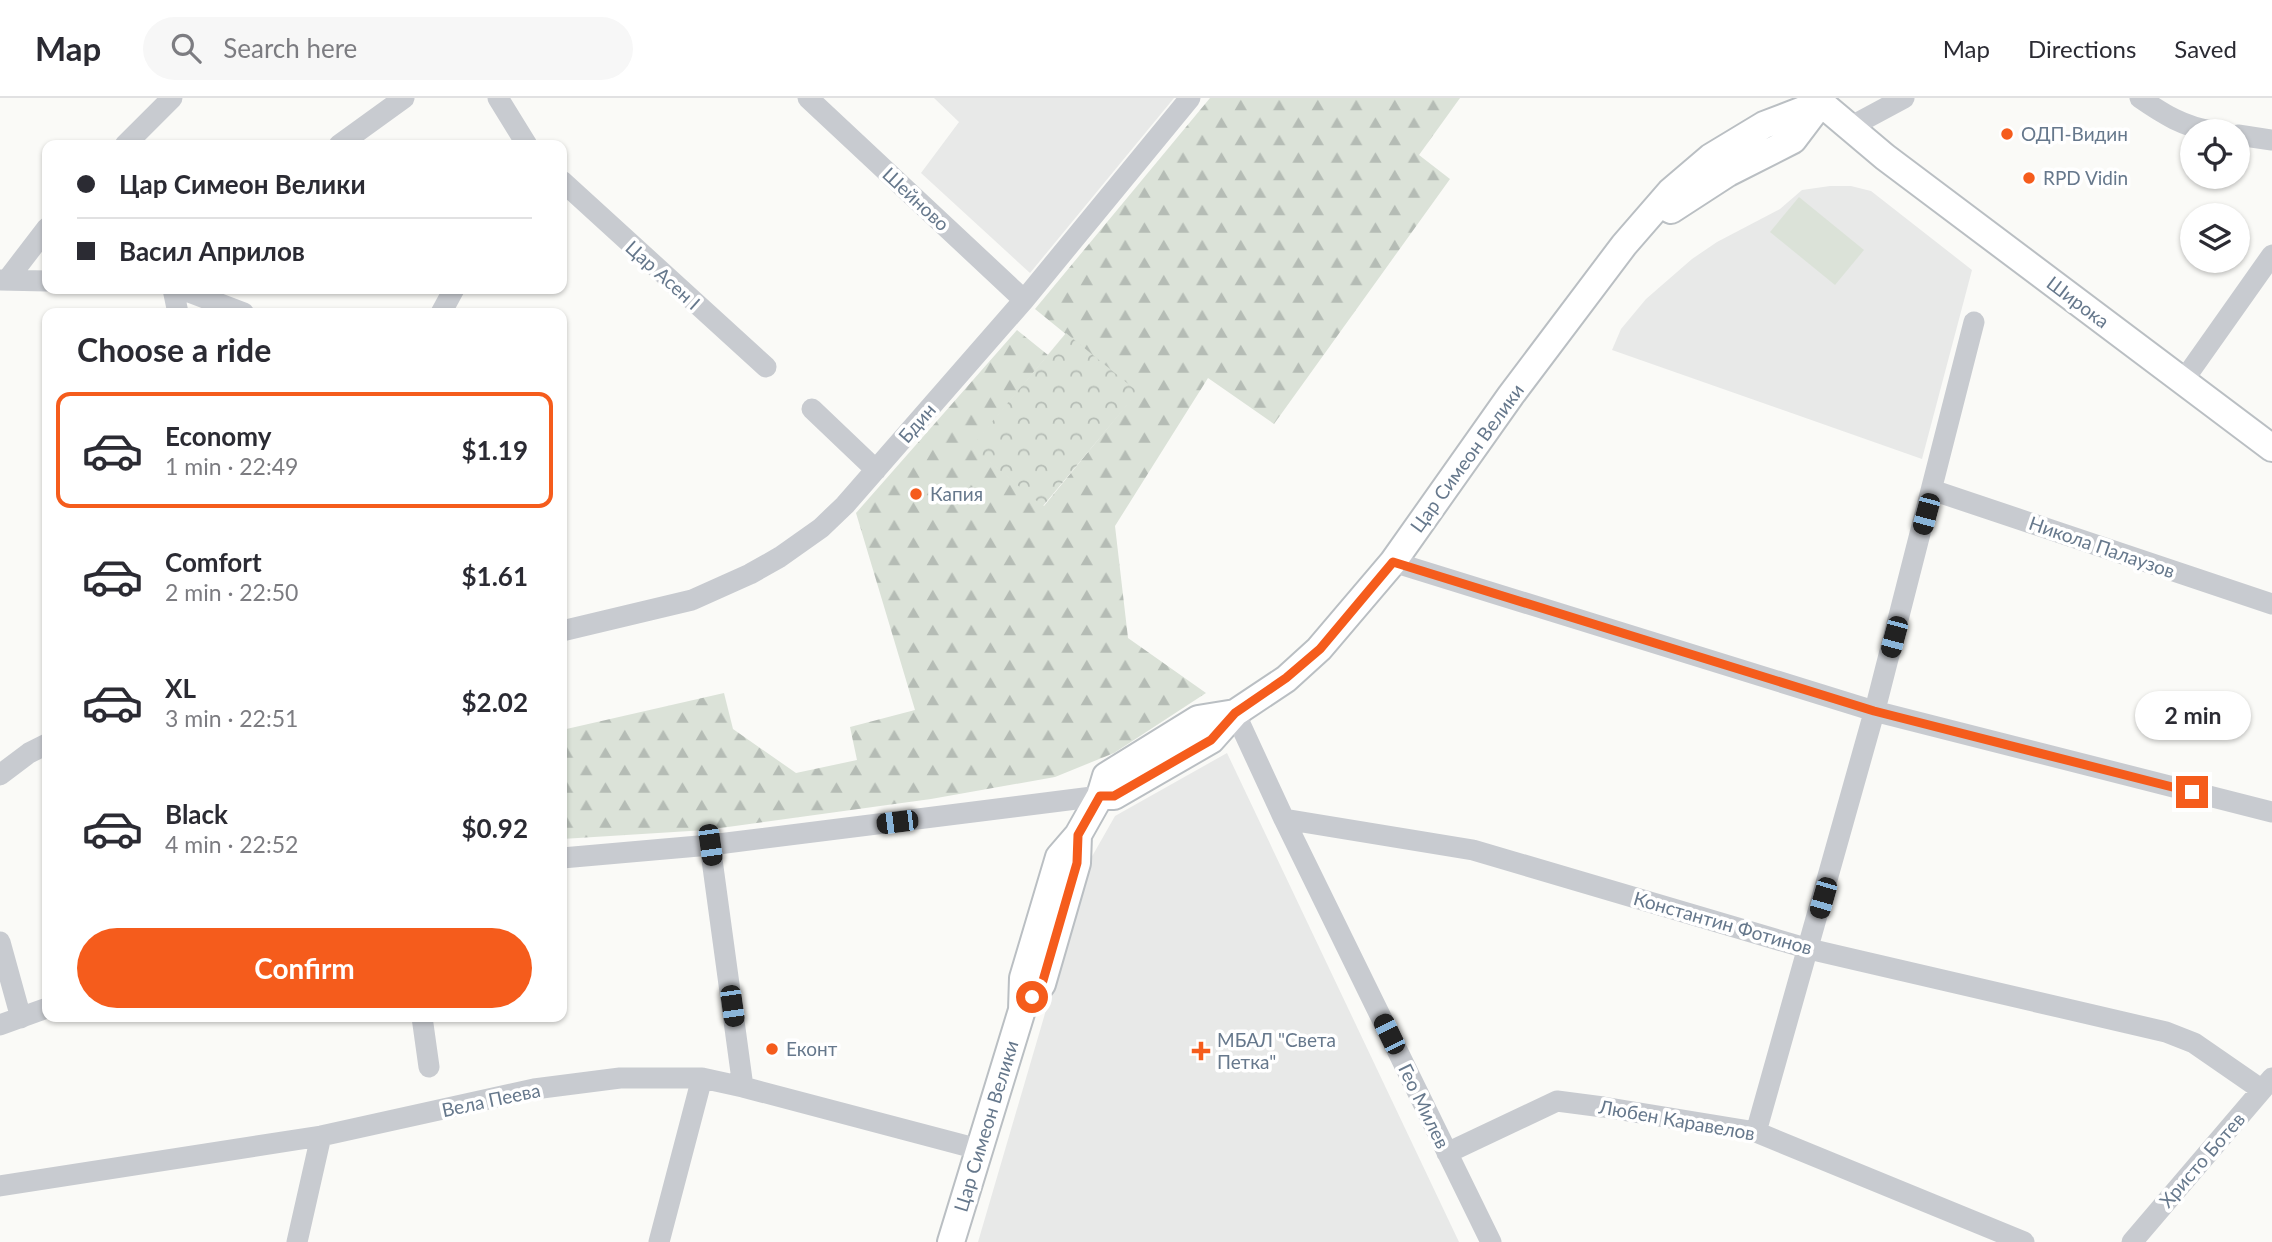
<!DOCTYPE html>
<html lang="en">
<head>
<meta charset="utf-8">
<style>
  :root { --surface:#fff; --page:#f7f7f7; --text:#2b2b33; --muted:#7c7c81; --line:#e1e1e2; --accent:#f55c1c }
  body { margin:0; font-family:Lato,sans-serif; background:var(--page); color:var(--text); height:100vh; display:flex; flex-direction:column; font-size:26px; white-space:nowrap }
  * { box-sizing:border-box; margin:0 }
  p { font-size:23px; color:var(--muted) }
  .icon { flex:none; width:38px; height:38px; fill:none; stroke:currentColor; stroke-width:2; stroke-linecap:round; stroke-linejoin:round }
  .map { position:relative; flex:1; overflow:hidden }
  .panel { position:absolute; left:42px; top:210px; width:525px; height:714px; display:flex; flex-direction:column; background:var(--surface); border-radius:14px; box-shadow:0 2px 5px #0004 }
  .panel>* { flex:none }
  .hud { position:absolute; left:42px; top:42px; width:525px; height:154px; border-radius:14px; box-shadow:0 2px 5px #0004; display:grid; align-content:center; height:154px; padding:0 35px; background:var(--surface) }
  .fabs { position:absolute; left:2180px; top:21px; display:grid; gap:14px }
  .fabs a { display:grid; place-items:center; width:70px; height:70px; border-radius:50%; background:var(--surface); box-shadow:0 2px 5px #0004; font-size:35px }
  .end { position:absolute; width:32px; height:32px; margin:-16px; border:9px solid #f55c1c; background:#fff; box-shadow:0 0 0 4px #fff }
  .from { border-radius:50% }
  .bubble { position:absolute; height:49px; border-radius:24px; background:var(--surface); box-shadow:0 2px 5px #0004; font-size:23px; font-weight:700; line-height:49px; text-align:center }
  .car { position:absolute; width:21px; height:42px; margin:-21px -10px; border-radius:9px; box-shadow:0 0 5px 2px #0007; background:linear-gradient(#222 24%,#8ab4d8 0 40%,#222 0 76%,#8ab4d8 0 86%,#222 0) }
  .hud b { display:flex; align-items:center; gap:24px; height:66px; font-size:26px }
  .hud b+b { border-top:2px solid var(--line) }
  .hud i { width:18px; height:18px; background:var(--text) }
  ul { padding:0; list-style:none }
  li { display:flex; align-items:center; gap:21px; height:116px; margin:0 14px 10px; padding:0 21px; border:4px solid transparent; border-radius:14px }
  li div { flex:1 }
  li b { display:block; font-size:26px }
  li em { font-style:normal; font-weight:700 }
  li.on { border-color:var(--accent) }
  li>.icon { width:63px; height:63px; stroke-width:1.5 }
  h2 { padding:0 35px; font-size:32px; line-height:84px }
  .primary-button { display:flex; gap:14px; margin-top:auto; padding:14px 35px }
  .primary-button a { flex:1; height:80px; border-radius:42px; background:var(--accent); color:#fff; font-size:28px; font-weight:700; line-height:80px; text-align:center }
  header { display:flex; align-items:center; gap:42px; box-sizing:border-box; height:98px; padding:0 35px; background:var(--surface); border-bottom:2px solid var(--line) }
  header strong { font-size:33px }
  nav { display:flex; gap:38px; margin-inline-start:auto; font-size:24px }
  .search { width:490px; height:63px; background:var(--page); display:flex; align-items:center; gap:18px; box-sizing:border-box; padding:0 24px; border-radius:38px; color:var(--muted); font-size:26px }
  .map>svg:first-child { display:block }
</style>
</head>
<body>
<header>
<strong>Map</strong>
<div class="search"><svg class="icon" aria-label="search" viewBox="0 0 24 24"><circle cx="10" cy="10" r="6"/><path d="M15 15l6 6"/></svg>Search here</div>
<nav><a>Map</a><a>Directions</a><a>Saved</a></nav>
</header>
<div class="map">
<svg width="2272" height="1144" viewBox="0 0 2272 1144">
  <defs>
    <pattern id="forest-firs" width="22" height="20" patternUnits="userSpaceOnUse" patternTransform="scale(1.75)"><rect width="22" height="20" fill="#dbe2d8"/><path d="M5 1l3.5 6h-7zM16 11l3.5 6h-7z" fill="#b5bcb5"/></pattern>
    <pattern id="park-crowns" width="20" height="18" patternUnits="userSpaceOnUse" patternTransform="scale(1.75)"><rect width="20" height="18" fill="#dbe2d8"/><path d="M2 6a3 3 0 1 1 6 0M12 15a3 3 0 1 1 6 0" fill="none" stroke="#b5bcb5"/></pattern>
  </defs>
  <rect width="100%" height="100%" fill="#fafaf7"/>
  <path fill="#e8e9e8" d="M934,0h240l-144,175 -109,-100 38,-51z
    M1830,88h21l20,5 101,79 -50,189 -310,-109 9,-21 25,-30 46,-40 25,-17 63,-33 22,-19z
    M1227,655l232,489h-481l112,-382 25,-44z"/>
  <path fill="url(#forest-firs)" d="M1210,0h250l-41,57 31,24 -176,245 -66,-46 -93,148 13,112 78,55 -92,60 -59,24 -124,22 -225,31 -144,9v-109l162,-37 9,36 63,44 61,-13 -7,-33 65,-17 -59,-197 161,-183 31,25 -76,92 72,59 93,-114 -102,-83z"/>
  <path fill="url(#park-crowns)" d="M1066,235l72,59 -95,114 -72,-59z"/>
  <path fill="#dbe2d8" d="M1799,99l65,53 -29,35 -65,-53z"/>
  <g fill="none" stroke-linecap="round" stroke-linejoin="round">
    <defs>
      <path id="major" d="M1821,5l64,54 387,291
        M1671,112l57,-37 65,-33 28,-37
        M1100,698h14l97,-56 24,-27 51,-34 33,-30 74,-87 118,-167 113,-150 46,-53 41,-35 53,-32 57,-22
        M1022,912l20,-26 35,-121 1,-28
        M951,1144l71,-232 1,-32 36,-121 19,-22 22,-39 6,-20 92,-57 37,-6"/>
    </defs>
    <use href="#major" stroke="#babfc3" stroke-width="30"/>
    <path stroke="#c8cbd0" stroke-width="21" d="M498,0l29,47
      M808,0l216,202
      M2140,0c23,16 44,29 72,33
      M1850,29l54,-29
      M2238,37l34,5
      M125,47l47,-47
      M339,47l65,-47
      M562,83l204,186
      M0,182l47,1
      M7,182l40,-52
      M173,191l5,24
      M181,191l63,24
      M441,215l13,-24
      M2183,283l89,-126
      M812,311l64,61
      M1932,392l340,114
      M1393,464l481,149 398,101
      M562,533l130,-31 58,-26 30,-17 41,-29 24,-23 179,-205 166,-202
      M1235,615l49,106 189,31 336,99 357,83 28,11 68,47
      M0,677l29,-22 18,-9
      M1284,721l207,423
      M710,747l33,242
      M562,760l148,-13 390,-49
      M0,844l21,76
      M422,919l7,50
      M0,927l47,-17
      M1756,1034l121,-430 97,-380
      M1447,1055l110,-52 46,6 153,25 268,110
      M0,1088l321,-50 213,-47 86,-11h82l41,9 235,62
      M297,1144l24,-106
      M659,1144l43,-164
      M2132,1144l140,-164"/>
    <use href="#major" stroke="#fff" stroke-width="26"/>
  </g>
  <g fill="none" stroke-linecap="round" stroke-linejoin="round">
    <path stroke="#f55c1c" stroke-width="9" d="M1032,899l10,-13 35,-121 1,-28 22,-39h14l97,-56 24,-27 51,-35 34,-29 73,-87 481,149 318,81"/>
  </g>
  <g fill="#f55c1c" stroke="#fff" stroke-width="2.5">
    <circle cx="2007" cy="36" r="7"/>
    <circle cx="2029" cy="80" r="7"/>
    <circle cx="916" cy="396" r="7"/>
    <circle cx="772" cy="951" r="7"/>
    <path d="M1197.5 942.5h7v7h7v7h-7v7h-7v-7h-7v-7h7z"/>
  </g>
  <g text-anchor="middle" stroke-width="7" stroke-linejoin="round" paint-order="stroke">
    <g font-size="19" fill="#66788c" stroke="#fff" text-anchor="start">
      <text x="2021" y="43">ОДП-Видин</text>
      <text x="2043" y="87">RPD Vidin</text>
      <text x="930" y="403">Капия</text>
      <text x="1217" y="949">МБАЛ "Света<tspan x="1217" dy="22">Петка"</tspan></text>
      <text x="786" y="958">Еконт</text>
    </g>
    <g font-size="19" fill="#66788c" stroke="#fff">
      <text transform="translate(916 101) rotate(43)" y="7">Шейново</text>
      <text transform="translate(663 177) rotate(42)" y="7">Цар Асен I</text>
      <text transform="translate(2078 204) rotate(37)" y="7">Широка</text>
      <text transform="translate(917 325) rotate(-49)" y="7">Бдин</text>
      <text transform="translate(1467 360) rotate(-54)" y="7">Цар Симеон Велики</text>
      <text transform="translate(2102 449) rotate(19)" y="7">Никола Палаузов</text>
      <text transform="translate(1723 825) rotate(16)" y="7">Константин Фотинов</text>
      <text transform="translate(491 1002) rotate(-12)" y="7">Вела Пеева</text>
      <text transform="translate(1424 1008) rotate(64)" y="7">Гео Милев</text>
      <text transform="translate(1677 1022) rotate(10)" y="7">Любен Каравелов</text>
      <text transform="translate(986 1028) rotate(-73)" y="7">Цар Симеон Велики</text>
      <text transform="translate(2202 1062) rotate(-49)" y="7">Христо Ботев</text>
    </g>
  </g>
</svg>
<div class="fabs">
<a><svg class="icon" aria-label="locate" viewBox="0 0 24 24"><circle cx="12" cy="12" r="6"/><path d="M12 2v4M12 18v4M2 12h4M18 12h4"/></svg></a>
<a><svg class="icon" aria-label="layers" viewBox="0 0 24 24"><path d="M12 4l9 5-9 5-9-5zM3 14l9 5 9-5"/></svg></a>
</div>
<i class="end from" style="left:1032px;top:899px"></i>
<i class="end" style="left:2192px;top:694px"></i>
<div class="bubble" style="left:2135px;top:593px;width:116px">2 min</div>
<i class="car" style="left:1926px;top:416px;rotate:195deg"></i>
<i class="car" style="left:1894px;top:539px;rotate:195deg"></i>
<i class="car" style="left:897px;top:724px;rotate:263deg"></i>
<i class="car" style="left:710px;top:747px;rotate:172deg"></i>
<i class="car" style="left:1823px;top:800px;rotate:196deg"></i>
<i class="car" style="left:732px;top:908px;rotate:172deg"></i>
<i class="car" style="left:1389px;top:936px;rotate:334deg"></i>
<div class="hud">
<b><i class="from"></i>Цар Симеон Велики</b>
<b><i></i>Васил Априлов</b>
</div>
<section class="panel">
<h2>Choose a ride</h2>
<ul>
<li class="on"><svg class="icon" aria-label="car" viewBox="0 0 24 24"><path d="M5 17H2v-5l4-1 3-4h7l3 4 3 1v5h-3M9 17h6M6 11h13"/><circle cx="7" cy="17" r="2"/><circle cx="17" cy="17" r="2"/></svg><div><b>Economy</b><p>1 min · 22:49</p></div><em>$1.19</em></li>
<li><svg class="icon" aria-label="car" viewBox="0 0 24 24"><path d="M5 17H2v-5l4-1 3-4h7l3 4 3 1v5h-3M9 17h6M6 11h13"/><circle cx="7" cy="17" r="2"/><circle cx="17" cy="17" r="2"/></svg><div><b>Comfort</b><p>2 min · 22:50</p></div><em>$1.61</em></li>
<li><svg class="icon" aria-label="car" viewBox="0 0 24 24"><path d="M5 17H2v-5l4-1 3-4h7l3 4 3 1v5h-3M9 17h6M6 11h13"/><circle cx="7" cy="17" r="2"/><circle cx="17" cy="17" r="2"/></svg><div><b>XL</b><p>3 min · 22:51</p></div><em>$2.02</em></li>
<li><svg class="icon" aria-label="car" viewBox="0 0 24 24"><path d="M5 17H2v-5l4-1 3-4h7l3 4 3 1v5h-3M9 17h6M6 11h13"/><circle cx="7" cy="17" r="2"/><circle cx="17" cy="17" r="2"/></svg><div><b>Black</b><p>4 min · 22:52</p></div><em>$0.92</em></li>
</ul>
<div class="primary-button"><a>Confirm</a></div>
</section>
</div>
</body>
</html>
